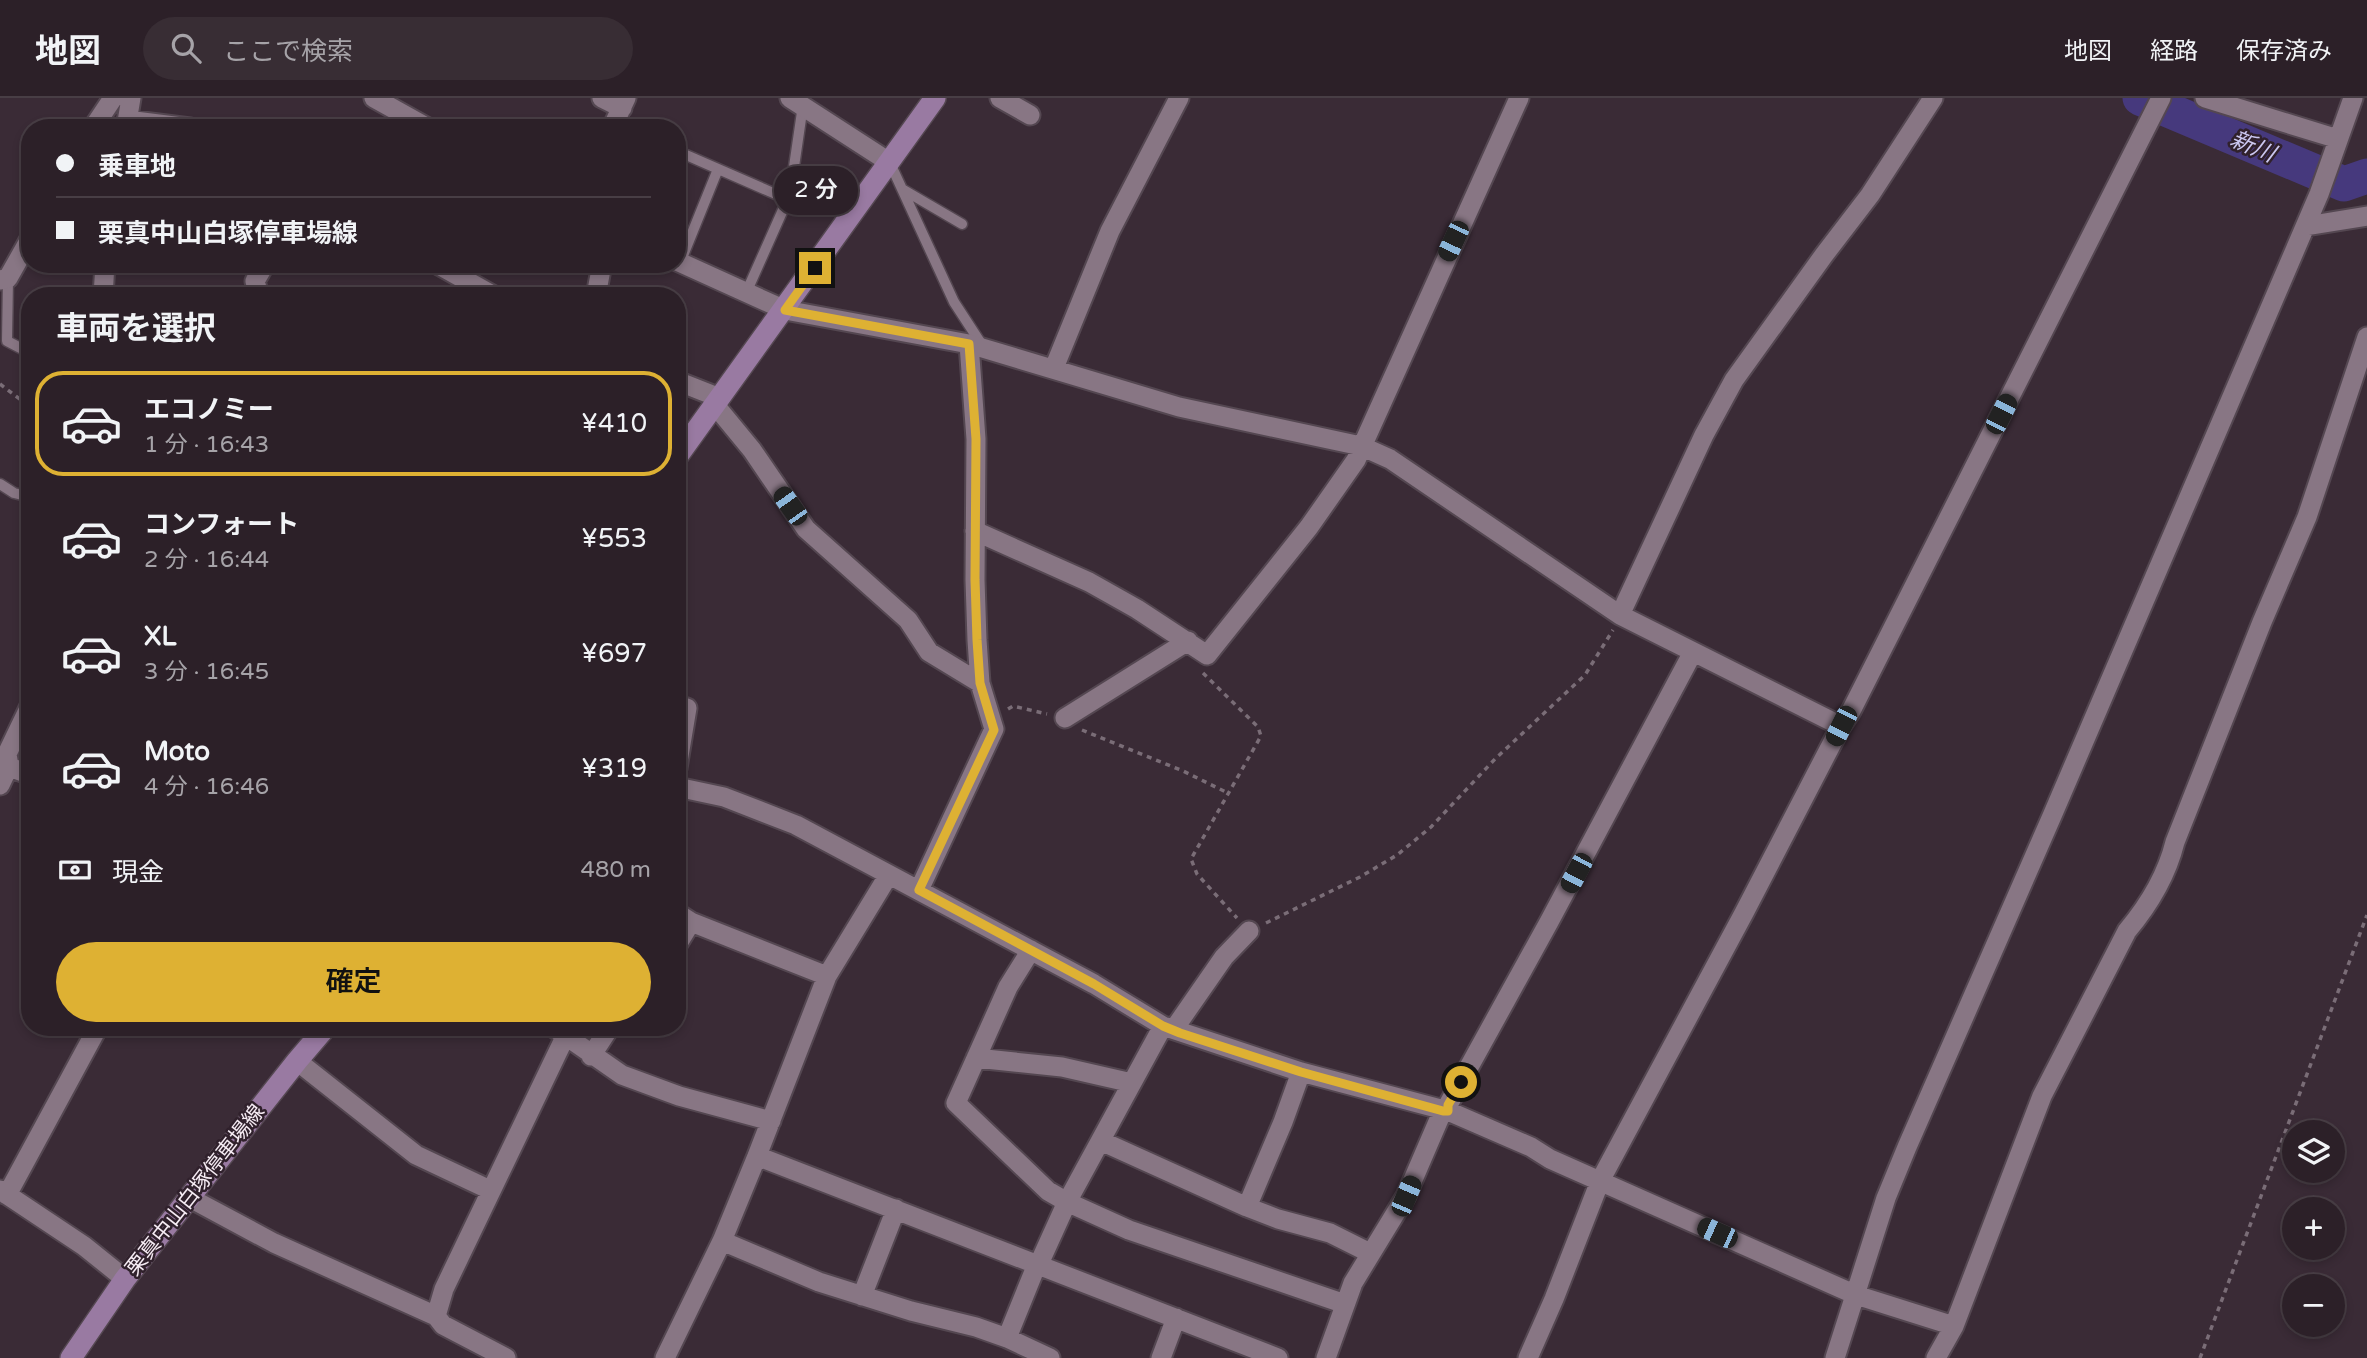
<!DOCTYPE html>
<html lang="ja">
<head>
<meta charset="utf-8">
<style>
  :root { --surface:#2c2028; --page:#382d34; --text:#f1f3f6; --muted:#a6a3a8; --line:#483e45; --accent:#deb133 }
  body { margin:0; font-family:"Varela Round","Noto Sans JP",sans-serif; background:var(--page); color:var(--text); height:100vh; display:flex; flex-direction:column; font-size:26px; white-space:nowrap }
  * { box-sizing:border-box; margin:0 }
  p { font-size:23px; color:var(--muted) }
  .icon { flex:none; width:38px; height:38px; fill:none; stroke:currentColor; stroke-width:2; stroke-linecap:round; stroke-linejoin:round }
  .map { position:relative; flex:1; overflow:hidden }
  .panel { position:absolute; left:21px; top:189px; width:665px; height:749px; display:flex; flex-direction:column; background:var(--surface); border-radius:28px; box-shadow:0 4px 10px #0003,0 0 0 2px var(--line) }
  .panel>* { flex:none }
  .hud { position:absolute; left:21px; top:21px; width:665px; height:154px; border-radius:28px; box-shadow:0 4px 10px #0003,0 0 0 2px var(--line); display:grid; align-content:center; height:154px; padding:0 35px; background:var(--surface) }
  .tools { position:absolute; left:2282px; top:1022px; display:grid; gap:14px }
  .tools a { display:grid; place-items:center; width:63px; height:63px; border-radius:50%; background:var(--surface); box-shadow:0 4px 10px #0003,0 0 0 2px var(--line); font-size:35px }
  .end { position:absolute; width:32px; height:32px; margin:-16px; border:9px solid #deb133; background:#111; box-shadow:0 0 0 4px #111 }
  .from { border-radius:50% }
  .bubble { position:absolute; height:49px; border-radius:24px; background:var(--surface); box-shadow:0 4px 10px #0003,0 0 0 2px var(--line); font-size:23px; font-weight:600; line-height:49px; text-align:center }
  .car { position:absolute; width:21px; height:42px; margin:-21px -10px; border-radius:9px; box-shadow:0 0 5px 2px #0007; background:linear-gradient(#222 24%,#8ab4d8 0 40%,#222 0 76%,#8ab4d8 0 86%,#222 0) }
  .hud b { display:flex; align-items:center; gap:24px; height:66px; font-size:26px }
  .hud b+b { border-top:2px solid var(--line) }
  .hud i { width:18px; height:18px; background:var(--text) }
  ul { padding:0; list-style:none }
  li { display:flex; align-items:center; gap:21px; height:105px; margin:0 14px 10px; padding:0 21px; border:4px solid transparent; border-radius:28px }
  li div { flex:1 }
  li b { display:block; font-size:26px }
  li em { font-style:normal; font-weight:600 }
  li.selected { border-color:var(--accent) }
  li>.icon { width:63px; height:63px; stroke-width:1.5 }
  h2 { padding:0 35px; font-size:32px; line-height:84px }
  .pay { display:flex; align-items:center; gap:18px; height:77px; padding:0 35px; font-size:26px }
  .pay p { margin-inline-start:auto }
  .button { display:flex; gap:14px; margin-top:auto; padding:14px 35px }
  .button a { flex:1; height:80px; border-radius:42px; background:var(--accent); color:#111; font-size:28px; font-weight:600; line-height:80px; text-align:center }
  header { display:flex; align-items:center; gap:42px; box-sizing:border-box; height:98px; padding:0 35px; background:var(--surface); border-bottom:2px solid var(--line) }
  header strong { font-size:33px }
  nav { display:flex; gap:38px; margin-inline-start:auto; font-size:24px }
  .search { width:490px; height:63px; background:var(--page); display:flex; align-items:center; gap:18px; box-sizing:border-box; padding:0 24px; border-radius:38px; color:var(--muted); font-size:26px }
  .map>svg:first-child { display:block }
</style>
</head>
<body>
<header>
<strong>地図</strong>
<div class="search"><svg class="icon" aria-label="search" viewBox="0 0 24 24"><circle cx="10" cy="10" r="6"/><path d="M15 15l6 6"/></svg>ここで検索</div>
<nav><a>地図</a><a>経路</a><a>保存済み</a></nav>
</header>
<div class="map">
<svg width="2367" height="1260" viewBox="0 0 2367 1260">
  <rect width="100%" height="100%" fill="#3a2b36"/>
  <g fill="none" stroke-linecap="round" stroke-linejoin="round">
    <path stroke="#46397d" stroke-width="35" d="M2140,0l204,86 23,-8"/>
    <defs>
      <path id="lane" d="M677,53l110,48
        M890,65l64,139 28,43
        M902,91l60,35
        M680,165l38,-94
        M8,180l-1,63 23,12
        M746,195l44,-99 13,-89
        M0,386l14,9 16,4"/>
      <path id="street" d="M374,0l54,30
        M602,0l20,10
        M790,0l99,64
        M1000,0l30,17
        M2205,0l133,41
        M127,22l63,8
        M93,30l20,-30
        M126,30l5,-30
        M612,30l14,-30
        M2306,128l61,-10
        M677,163l108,49 184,34 210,63 182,39 29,13 230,156 221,111
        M437,166l57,32
        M0,182l8,-2 22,-39
        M103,198l2,-32
        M259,198l-4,-15 10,-17
        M596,198l6,-32
        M1054,270l56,-137 69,-133
        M677,283l43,17
        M715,307l37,45 54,79 102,91 21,32 51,31
        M975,433l114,51 48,27 70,46 102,-128 47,-67 163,-362
        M1620,517l84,-180 30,-55 90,-125 46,-60 63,-97
        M677,607l10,3 -10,60
        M1065,620l123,-77
        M0,665l30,12
        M0,687l9,-19 -2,-12 23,-48
        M677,689l47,10 72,28 298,159 69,42 138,46 147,39 83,36 19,12 306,136 98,31
        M919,792l75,-161 -14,-46 -3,-43 -2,-60 1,-141 -7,-95
        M677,815l14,9 136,54
        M677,847l14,-23
        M1163,928l-96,176 62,28 216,74
        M553,929l69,48 57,21 92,25
        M1174,931l50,-72 25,-26
        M591,958l19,-29
        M976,960l86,9 70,16
        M297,963l119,94 74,35
        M1448,1013v-6l101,-183 144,-270
        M1101,1043l146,66 31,12 52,14 40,20
        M757,1058l521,202
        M0,1092l84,56 41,33
        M7,1097l91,-168
        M190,1100l84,45 162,73 7,9 63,33
        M1247,1109l36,-85 18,-50
        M722,1143l97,41 92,29 65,16 31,11 43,20
        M862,1198l34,-87
        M436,1218l8,-27 121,-252
        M1007,1240l28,-69 3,-3 29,-64 -19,-11 -92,-88 52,-116 23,-37
        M665,1260l57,-117 35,-85 70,-180 61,-100
        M1161,1260l15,-40
        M1326,1260l27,-75 53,-87 37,-86
        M1528,1260l26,-59 46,-118 144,-268 97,-187 10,-15 310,-613
        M1835,1260l51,-160 21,-51 145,-331 267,-622 34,-96
        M1936,1260l18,-32 88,-230 85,-165c21,-25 40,-57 48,-89l87,-220 45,-105 60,-180"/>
      <path id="secondary" d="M677,359l258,-359
        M71,1260l54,-79 172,-218 29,-34"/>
    </defs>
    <use href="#lane" stroke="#544751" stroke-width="13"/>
    <use href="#street" stroke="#544751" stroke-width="23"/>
    <use href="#secondary" stroke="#544751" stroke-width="24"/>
    <path stroke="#7a6d77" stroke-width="3.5" stroke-dasharray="5 5" stroke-linecap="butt" d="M0,286l30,23
      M1203,575l55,54 3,9 -70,123 6,15 40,44
      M1008,611l5,-3 34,8
      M1082,632l101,41 45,22
      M1266,825l94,-46 37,-22 34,-28 64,-68 90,-84 28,-45
      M2200,1260l167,-443"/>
    <use href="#lane" stroke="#887684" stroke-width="10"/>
    <use href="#street" stroke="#887684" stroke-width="19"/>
    <use href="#secondary" stroke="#997aa2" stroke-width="21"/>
  </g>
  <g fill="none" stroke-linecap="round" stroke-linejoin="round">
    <path stroke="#deb133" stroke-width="9" d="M815,170l-30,42 184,34 7,95 -1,141 2,60 3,43 14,47 -75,160 175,94 69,42 17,7 121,39 142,39h5v-6l13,-23"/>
  </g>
  <g text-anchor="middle" stroke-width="5" stroke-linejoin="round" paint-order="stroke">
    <g font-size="21" fill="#f6ecf4" stroke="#30212c">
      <text transform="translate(195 1092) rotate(-52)" y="7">栗真中山白塚停車場線</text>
    </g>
    <g font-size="23" font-style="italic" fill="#cbc7f0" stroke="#30212c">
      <text transform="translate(2253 48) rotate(23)" y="8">新川</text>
    </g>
  </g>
</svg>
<div class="tools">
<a><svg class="icon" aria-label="layers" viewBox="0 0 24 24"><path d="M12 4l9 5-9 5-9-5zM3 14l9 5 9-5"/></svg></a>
<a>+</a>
<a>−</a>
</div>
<i class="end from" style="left:1461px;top:984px"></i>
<i class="end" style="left:815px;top:170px"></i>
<div class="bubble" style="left:774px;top:68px;width:84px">2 分</div>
<i class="car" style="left:1453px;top:143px;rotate:205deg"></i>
<i class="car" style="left:2001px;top:316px;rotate:27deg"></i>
<i class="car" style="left:790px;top:408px;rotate:325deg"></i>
<i class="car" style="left:1841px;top:628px;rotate:207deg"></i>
<i class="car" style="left:1576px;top:775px;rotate:208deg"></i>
<i class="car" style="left:1406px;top:1098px;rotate:23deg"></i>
<i class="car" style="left:1717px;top:1135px;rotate:294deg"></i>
<div class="hud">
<b><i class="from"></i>乗車地</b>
<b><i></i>栗真中山白塚停車場線</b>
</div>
<section class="panel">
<h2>車両を選択</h2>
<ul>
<li class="selected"><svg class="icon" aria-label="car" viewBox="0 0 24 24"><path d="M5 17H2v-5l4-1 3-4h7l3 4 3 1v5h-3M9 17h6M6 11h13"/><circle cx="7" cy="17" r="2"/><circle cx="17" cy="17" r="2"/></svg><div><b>エコノミー</b><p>1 分 · 16:43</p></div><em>¥410</em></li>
<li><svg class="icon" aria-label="car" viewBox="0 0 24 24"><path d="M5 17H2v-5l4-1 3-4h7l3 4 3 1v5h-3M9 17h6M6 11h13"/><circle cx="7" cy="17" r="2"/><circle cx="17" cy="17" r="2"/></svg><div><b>コンフォート</b><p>2 分 · 16:44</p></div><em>¥553</em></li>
<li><svg class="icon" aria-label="car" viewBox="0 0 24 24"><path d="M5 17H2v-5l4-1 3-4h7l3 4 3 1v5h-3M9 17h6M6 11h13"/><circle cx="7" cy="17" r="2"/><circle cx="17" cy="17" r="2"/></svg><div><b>XL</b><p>3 分 · 16:45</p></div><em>¥697</em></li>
<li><svg class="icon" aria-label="car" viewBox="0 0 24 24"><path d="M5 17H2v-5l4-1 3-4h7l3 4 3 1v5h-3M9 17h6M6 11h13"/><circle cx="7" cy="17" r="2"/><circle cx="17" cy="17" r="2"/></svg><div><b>Moto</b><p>4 分 · 16:46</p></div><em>¥319</em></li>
</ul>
<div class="pay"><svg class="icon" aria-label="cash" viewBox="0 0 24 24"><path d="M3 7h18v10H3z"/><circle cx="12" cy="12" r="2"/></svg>現金<p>480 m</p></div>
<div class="button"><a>確定</a></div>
</section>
</div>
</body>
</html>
